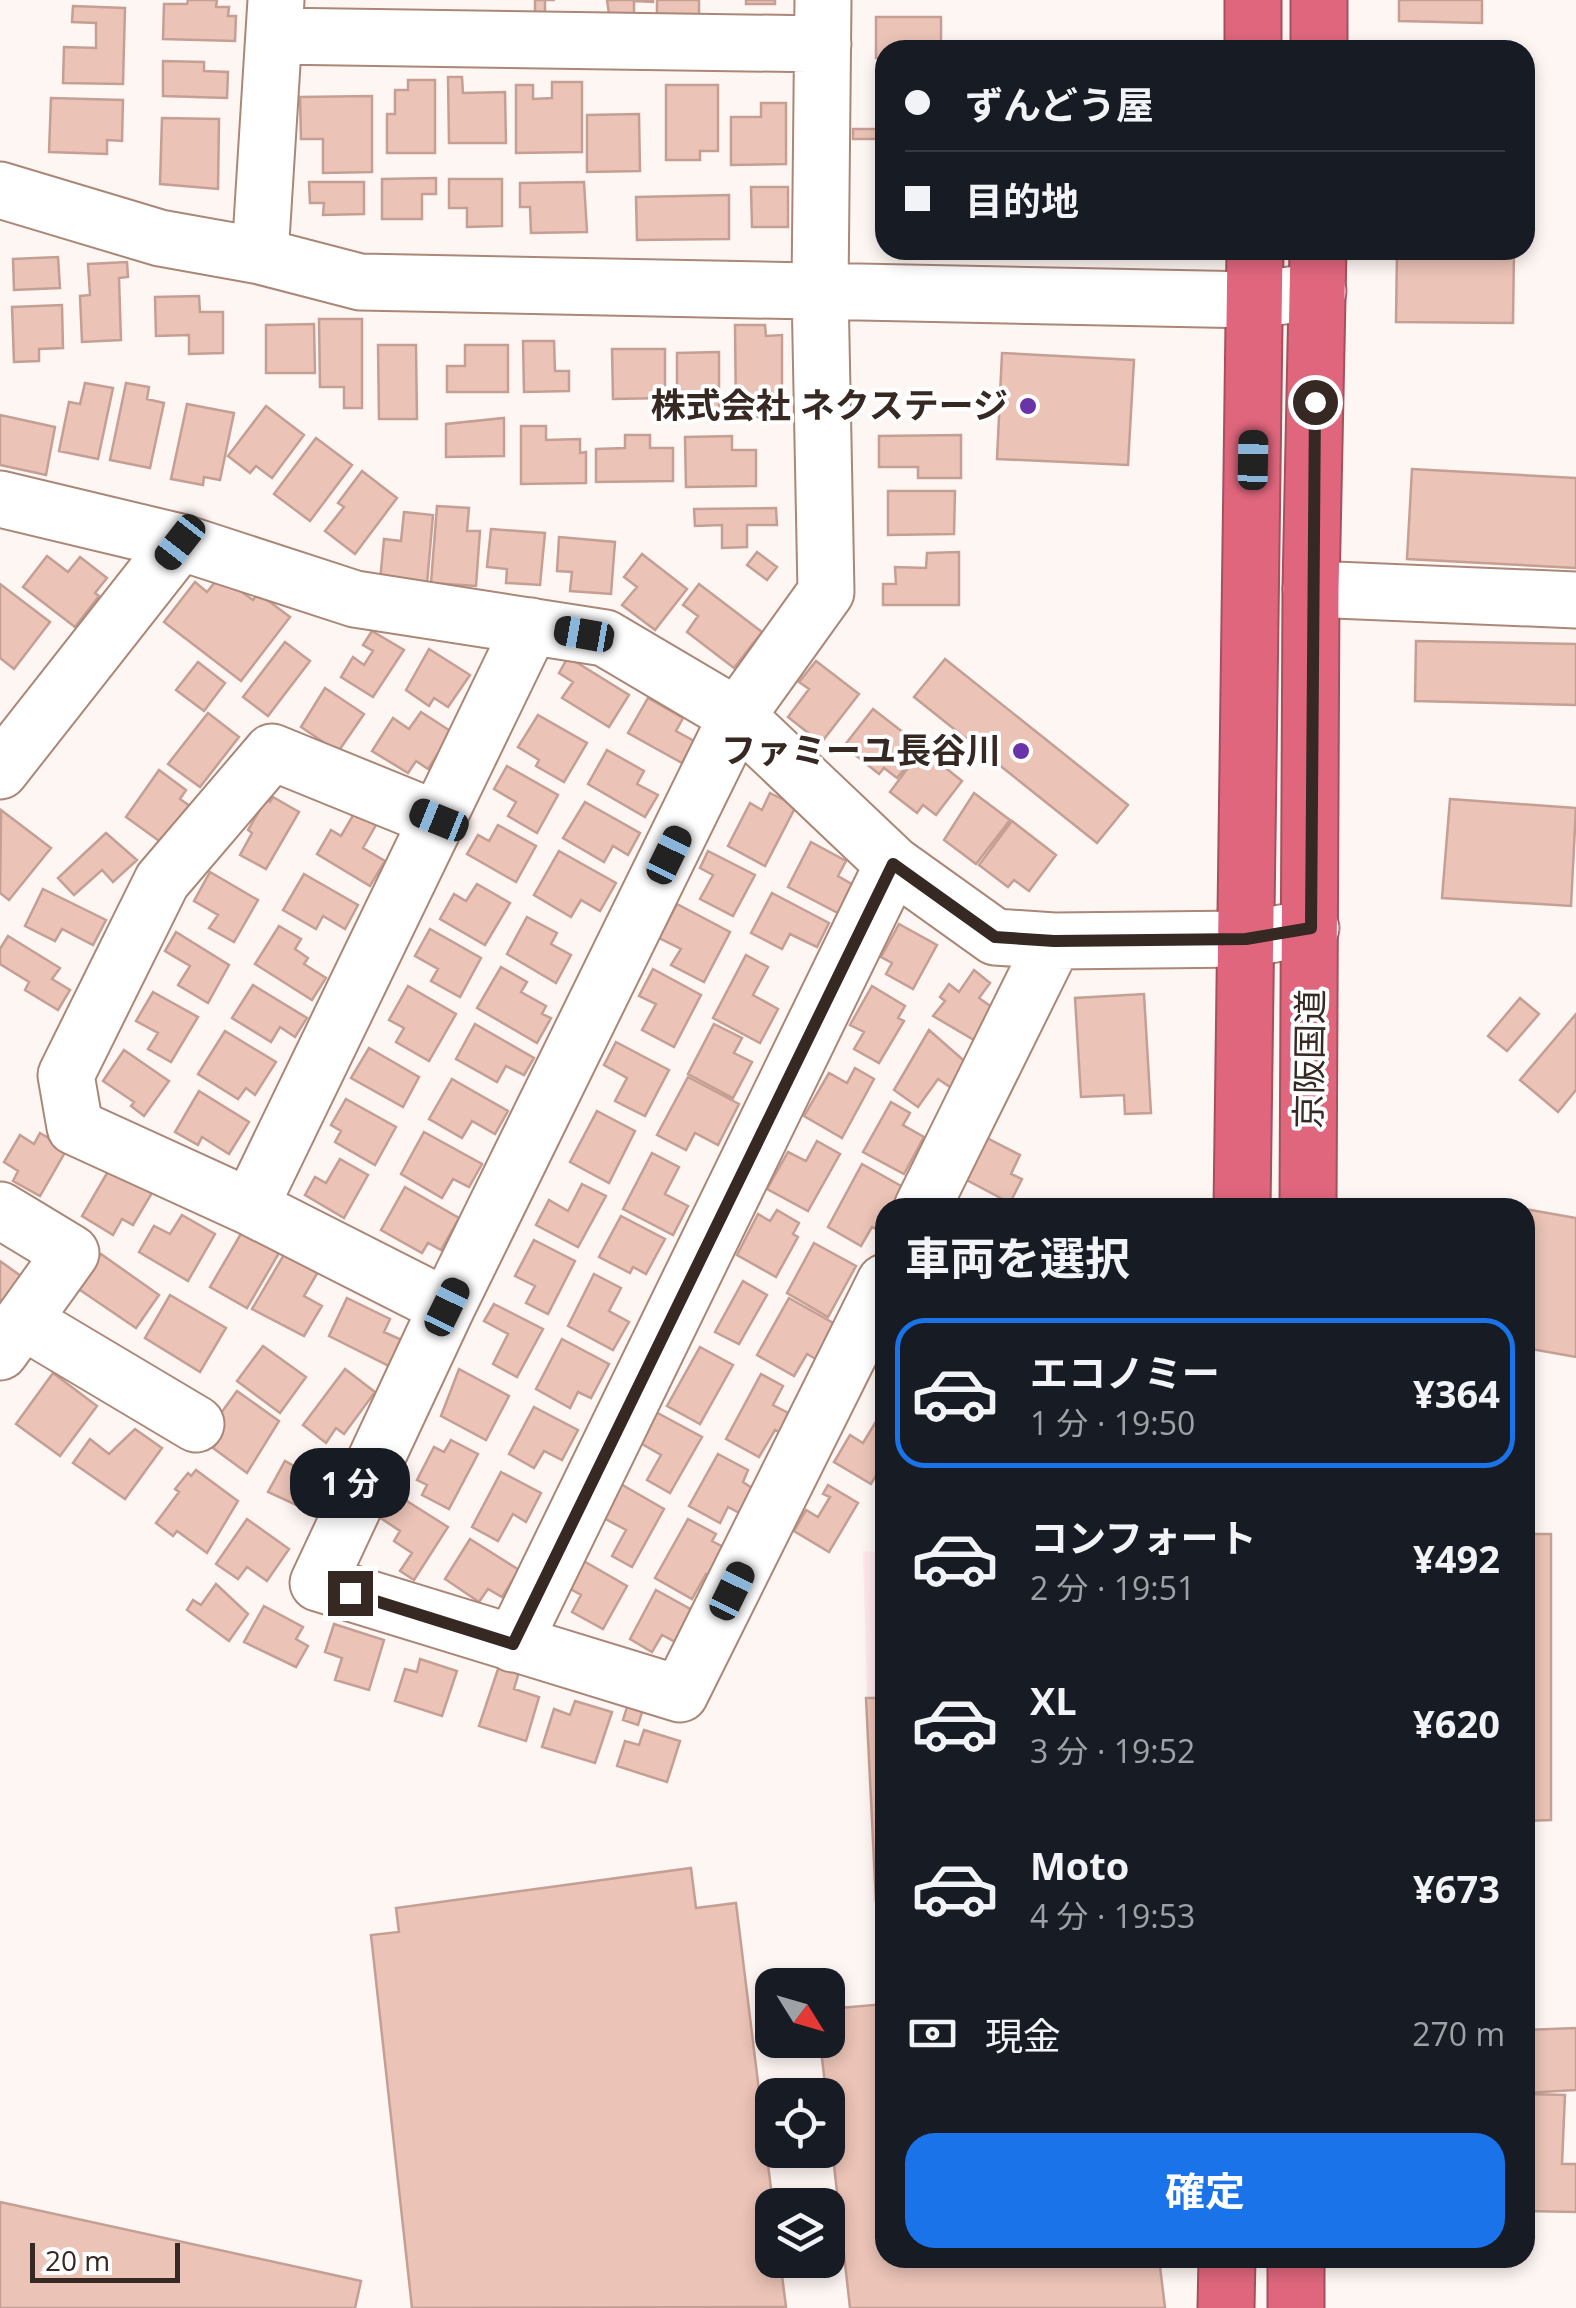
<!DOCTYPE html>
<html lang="ja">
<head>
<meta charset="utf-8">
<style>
  :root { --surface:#171b24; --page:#20242c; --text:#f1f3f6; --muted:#9ea1a6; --line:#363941; --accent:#1a73e8 }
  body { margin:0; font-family:"Open Sans","Noto Sans JP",sans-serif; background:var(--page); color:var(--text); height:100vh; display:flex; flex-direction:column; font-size:38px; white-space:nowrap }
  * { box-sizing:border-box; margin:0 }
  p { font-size:32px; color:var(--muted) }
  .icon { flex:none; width:55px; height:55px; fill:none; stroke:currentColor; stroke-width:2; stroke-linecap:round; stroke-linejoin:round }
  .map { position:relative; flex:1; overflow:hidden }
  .drawer { position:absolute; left:875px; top:1198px; width:660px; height:1070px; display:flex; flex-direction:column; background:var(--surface); border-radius:30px; box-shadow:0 5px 15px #0003 }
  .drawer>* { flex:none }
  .guide { position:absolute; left:875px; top:40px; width:660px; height:220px; border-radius:30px; box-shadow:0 5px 15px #0003; display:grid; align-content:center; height:220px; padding:0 30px; background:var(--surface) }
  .needle { width:65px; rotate:127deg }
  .fabs { position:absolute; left:755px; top:1968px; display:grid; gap:20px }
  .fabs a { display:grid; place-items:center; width:90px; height:90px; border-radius:20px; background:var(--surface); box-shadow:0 5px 15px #0003; font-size:50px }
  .scale { position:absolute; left:30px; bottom:25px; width:150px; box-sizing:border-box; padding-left:10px; border:5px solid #362822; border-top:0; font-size:28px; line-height:35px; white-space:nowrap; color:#362822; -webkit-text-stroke:8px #fff; paint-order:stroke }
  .end { position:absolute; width:45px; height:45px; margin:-22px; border:12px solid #362822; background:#fff; box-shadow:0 0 0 5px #fff }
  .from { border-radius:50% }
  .bubble { position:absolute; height:70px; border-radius:30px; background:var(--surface); box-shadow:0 5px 15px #0003; font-size:32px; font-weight:700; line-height:70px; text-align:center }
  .car { position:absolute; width:30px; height:60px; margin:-30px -15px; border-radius:12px; box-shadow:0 0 8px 2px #0007; background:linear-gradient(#222 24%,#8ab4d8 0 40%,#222 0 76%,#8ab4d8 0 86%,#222 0) }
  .guide b { display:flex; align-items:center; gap:35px; height:95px; font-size:38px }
  .guide b+b { border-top:2px solid var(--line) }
  .guide i { width:25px; height:25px; background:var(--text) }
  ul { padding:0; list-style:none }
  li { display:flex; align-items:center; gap:30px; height:150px; margin:0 20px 15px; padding:0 10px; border:5px solid transparent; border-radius:30px }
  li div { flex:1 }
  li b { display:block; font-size:38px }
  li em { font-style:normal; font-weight:700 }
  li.active { border-color:var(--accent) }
  li>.icon { width:90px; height:90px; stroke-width:1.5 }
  h2 { padding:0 30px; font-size:45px; line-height:120px }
  .pay { display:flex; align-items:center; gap:25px; height:110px; padding:0 30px; font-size:38px }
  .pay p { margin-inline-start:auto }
  .primary-button { display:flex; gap:20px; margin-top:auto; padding:20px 30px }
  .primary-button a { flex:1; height:115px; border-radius:30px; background:var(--accent); color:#fff; font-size:40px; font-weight:700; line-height:115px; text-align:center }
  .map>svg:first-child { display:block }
</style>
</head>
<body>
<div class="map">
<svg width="1576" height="2308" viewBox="0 0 1576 2308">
  <rect width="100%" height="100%" fill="#fef6f3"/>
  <path fill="#fee8ec" d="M863,1551l22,2v360l-12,-11z"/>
  <path fill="#ebc3b7" stroke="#c59f94" stroke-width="2.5" d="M188,0h29l-1,7h13l-1,9h8l-1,25 -72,-2 1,-35h23z
    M535,0h20h-10v13h-10z
    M607,0h46v2l-19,-1v13h-25z
    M657,0h42v21h-42z
    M746,0h29v4h-29z
    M1399,0h83v23l-83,-2z
    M73,6l52,2 -2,76 -60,-1 1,-36 32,1v-25l-24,-1z
    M876,17h65v33h-56v8h-9z
    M163,61l41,1v9l24,1 -1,26 -64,-2z
    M448,77h14l1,16 42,-1 1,51h-57z
    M408,80h27v73h-48v-39h8v-24h13z
    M552,82h30v70l-66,1v-68h17v14l19,-1z
    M666,85h52v66h-18v9h-34z
    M372,96v76l-49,1v-34h-22l-1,-42z
    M51,98l72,2 -1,41 -15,-1v14l-58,-2z
    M761,103h25v61l-55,1v-48h30z
    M639,114l1,57 -53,1v-57z
    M162,118l57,1 -1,70 -58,-5z
    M853,129h32v48h-5v-38h-27z
    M436,178v16h-14v25h-40v-40z
    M449,179h53v47l-35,1v-19h-18z
    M309,182h55v32l-41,1 1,-12h-14z
    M584,182l3,50 -56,1 -1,-26h-10v-24z
    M751,187h37v40h-36z
    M729,195v44l-92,1 -1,-43z
    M1397,250h117l-1,73 -117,-1z
    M58,257l2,31 -46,2 -1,-31z
    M127,262l1,15 -9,1 2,62 -39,2 -2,-46 10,-1 -2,-31z
    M199,296l1,16h23v41l-34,1v-19l-33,1 -1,-39z
    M62,305l1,43 -24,1v12l-25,1 -2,-55z
    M319,319h43v89h-18v-21h-24z
    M314,324l1,49h-49v-48z
    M735,325h30l1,11 16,-1v82h-46z
    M523,341h31l1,30h14v20l-45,1z
    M378,345h38l1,74h-38z
    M465,345h43v47h-61v-26h18z
    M612,349h53v49l-52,1z
    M719,352v56h-42v-55z
    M1002,353l132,7 -6,105 -131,-6z
    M85,383l28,5 -15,71 -39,-8 10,-49 11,2z
    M126,383l23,4 -2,12 17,4 -14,65 -40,-8z
    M187,404l47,9 -14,67 -16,-3 -1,8 -32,-6z
    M266,406l38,29 -32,43 -16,-12 -6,7 -22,-17z
    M0,415l55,12 -9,48 -46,-10z
    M504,418v38l-58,1v-33z
    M521,426h25v14l34,-1v14l6,-1v31l-65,1z
    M625,435h25v13h23v33l-77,1v-33l29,-1z
    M961,435v43h-43v-11h-39v-31z
    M732,436v14h24v36l-70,1 -1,-50z
    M316,438l36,27 -42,56 -36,-27z
    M1412,469l164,9v90l-169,-9z
    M362,471l35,27 -42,56 -30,-23 19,-24 -6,-4z
    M888,491h67l-1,43 -66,1z
    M437,506l32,2 -2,23h13l-4,55 -45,-3z
    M776,508l1,17h-30v22l-25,1v-23l-27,1 -1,-17z
    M404,512l29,3 -6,69 -47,-3 4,-42 17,2z
    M491,529l54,4 -5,52 -34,-2 1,-14 -20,-2z
    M559,537l56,5 -4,52 -41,-3 2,-19 -15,-1z
    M757,552l20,15 -10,13 -20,-15z
    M959,552v53h-76v-21h13l-1,-17 31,1 1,-15z
    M642,554l45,35 -32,41 -33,-25 15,-18 -13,-10z
    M47,556l21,16 12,-15 27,21 -12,15 4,3 -24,31 -52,-40z
    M220,576l33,24 5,-7 32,24 -49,64 -77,-59 31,-40 12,10z
    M0,584l50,38 -36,47 -14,-11z
    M699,584l63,48 -28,36 -47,-36 11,-16 -15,-11z
    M372,631l32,19 -31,47 -32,-20 12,-20 11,8 9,-14 -10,-6z
    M1416,641l160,3v61l-161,-4z
    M285,642l25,19 -42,55 -25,-19z
    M429,649l41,26 -22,32 -14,-9 -5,8 -23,-16z
    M568,657l61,38 -20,32 -47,-29 11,-16 -14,-9z
    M945,659l183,146 -31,38 -183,-146z
    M816,661l43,33 -38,49 -33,-26 21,-28 -10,-7z
    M198,662l27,21 -21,28 -28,-21z
    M325,688l39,26 -26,38 -37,-25z
    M648,698l35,20 -7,13 18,10 -12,22 -54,-30z
    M873,709l49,38 -25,31 -13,-10 -5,6 -35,-28z
    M421,712l31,20 -24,37 -12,-8 -8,12 -36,-22 21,-33 16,11z
    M208,713l31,24 -39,50 -32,-23z
    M538,715l49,28 -23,39 -28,-16 3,-6 -21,-13z
    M922,749l40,32 -26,34 -13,-10 -6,8 -27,-21z
    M607,750l37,21 -7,13 21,11 -13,22 -57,-33z
    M507,766l51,29 -21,38 -29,-17 8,-14 -22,-13z
    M159,770l27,20 -6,9 10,7 -28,37 -36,-26z
    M770,793l26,13 -31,60 -37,-20 22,-43 12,7z
    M974,793l36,27 -34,44 -32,-24z
    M273,797l26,15 -33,57 -26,-14 12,-22 -4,-3 18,-31 4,3z
    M1450,799l126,9 -5,98 -129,-8z
    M585,802l55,31 -12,22 -15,-9 -9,16 -41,-24z
    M1,810l50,38 -42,52 -9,-7z
    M355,812l21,13 -13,23 22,13 -15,25 -53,-32 14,-24 10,6z
    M1012,821l44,34 -27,36 -15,-11 -6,7 -29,-22z
    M498,825l38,21 -20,36 -49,-28 11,-19 11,6z
    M106,833l31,27 -24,22 -11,-12 -28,25 -16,-17z
    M811,842l35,19 -8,15 17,10 -15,28 -52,-27z
    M559,851l57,32 -16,28 -19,-11 -10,17 -37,-22z
    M708,851l47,24 -22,41 -33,-17 13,-24 -13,-7z
    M210,872l48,28 -24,42 -25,-14 9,-13 -24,-14z
    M304,874l54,31 -13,24 -22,-13 -7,13 -33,-19z
    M477,884l33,19 -25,42 -45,-26 14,-25 12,7z
    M43,889l63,31 -13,25 -31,-16 -7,12 -30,-15z
    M772,893l57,30 -12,24 -27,-13 -8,15 -31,-16z
    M677,904l53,28 -26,50 -33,-17 10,-16 -22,-11z
    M527,917l30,16 -6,11 20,11 -15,28 -49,-29z
    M899,924l38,21 -24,44 -27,-15 6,-11 -11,-6z
    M279,926l22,13 -6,10 13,9 -4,6 22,14 -14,22 -57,-36z
    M430,929l51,29 -21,39 -29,-16 7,-12 -23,-13z
    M176,932l53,33 -21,38 -30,-18 12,-19 -25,-15z
    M8,936l52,32 -8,11 18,11 -12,20 -33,-20 4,-8 -29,-18v-15z
    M746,955l22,12 -15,28 25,14 -18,34 -47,-25z
    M501,967l26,15 -6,10 25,14 -4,8 9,4 -14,25 -60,-35z
    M653,969l48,26 -27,52 -32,-17 14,-26 -17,-8z
    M974,970l16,13 -11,15 17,12 -22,30 -41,-24 12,-15 -5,-4 9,-13 10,8z
    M253,985l54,33 -12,19 -15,-10 -9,15 -39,-24z
    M408,986l48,28 -27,47 -33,-19 8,-14 -15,-8z
    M872,986l33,20 -7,12 6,3 -25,42 -25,-14 10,-17 -14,-7z
    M153,992l45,25 -27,45 -23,-13 10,-16 -22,-12z
    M1144,994l7,119 -26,1 -1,-19 -43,2 -6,-99z
    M1520,998l19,16 -32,37 -19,-15z
    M1576,1014v76l-18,22 -38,-32z
    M475,1024l59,34 -10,17 -18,-9 -9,16 -41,-23z
    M714,1024l28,14 -8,15 18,9 -19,36 -45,-24z
    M929,1030l41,36 -17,23 -15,-10 -20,28 -24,-17z
    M225,1031l51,31 -21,33 -9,-7 -8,11 -40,-25z
    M616,1042l53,28 -24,46 -30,-15 12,-23 -23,-13z
    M369,1048l50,29 -16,30 -52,-29z
    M124,1050l45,31 -25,35 -13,-10 3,-4 -31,-21z
    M855,1068l19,11 -32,59 -38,-22 25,-43 18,10z
    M688,1077l51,27 -21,41 -23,-12 -9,17 -29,-15z
    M452,1079l56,32 -13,23 -23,-13 -10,17 -33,-19z
    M199,1091l50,31 -20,32 -27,-17 -4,8 -23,-13z
    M346,1099l50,28 -21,38 -40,-23 6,-11 -10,-6z
    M891,1102l19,11 -7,12 21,12 -20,37 -41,-22z
    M597,1111l38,20 -26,52 -39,-21z
    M424,1132l58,32 -13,23 -16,-8 -11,19 -41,-24z
    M40,1133l27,16 -27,47 -27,-15 5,-10 -14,-9 16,-27 14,9z
    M985,1137l35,18 -9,19 11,5 -12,24 -47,-25z
    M817,1141l23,13 -32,57 -41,-22 21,-37 18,9z
    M652,1153l27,14 -14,27 23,12 -15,29 -50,-26z
    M340,1159l28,16 -24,43 -39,-23 10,-18 11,6z
    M862,1164l48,27 -9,17h-16v26l-13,-7 -11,19 -33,-19z
    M110,1168l42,25 -19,32 -11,-6 -9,16 -31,-19z
    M582,1184l24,12 -28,51 -42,-22 13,-25 19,11z
    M405,1187l54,31 -18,32 -13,-7 -6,10 -41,-23z
    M1525,1209l51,9v139l-51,-9z
    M777,1210l22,13 -6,11 5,3 -22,40 -39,-22 21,-41 12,7z
    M182,1215l33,19 -27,47 -49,-29 15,-26 16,8z
    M621,1216l44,23 -19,35 -13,-7 -3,6 -31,-16z
    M242,1232l37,21 -32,55 -37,-21z
    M534,1240l41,21 -27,53 -22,-11 9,-17 -20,-10z
    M814,1243l42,23 -28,51 -41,-24z
    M285,1253l33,19 -14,24 18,10 -18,30 -52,-27z
    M101,1254l58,41 -23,33 -59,-40z
    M0,1261l21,15 -21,28z
    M594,1274l27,14 -12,23 20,11 -16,28 -45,-24z
    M743,1281l24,14 -28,49 -24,-12z
    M170,1295l56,33 -26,44 -55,-34z
    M347,1298l43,21 -6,13 18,8 -13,26 -60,-30z
    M789,1298l46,26 -19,35 -9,-5 -13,22 -37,-21z
    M494,1304l49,25 -26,48 -24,-13 15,-30 -24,-13z
    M562,1339l47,25 -18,34 -13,-6 -8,16 -34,-19z
    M263,1346l43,31 -26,36 -43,-32z
    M700,1347l33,18 -33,59 -33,-18z
    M345,1369l30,23 -31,42 -8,-6 -10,15 -23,-18z
    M459,1369l50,27 -23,44 -45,-24z
    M53,1373l44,33 -37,50 -44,-32z
    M761,1374l22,12 -10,19 25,13 -10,19 -13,-7 -16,27 -33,-18z
    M237,1391l42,30 -32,52 -34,-25 8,-11 -8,-13z
    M534,1407l44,23 -16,30 -18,-9 -10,17 -25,-14z
    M654,1411l48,26 -32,56 -23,-13 14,-25 -24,-14z
    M880,1415l5,3v41l-14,25 -37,-22 16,-27 13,8z
    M135,1429l27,19 -37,51 -52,-36 17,-24 19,15z
    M451,1440l27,14 -29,55 -27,-14 5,-10 -10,-5 17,-33 10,5z
    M718,1454l30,16 -5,12 15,10 -13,24 -17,-9 -8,16 -31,-17z
    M311,1458l29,16 -22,41 -50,-23 17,-31 18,10z
    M196,1470l42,31 -31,52 -30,-22 -4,5 -17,-13 23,-31 -4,-3 13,-16 3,3z
    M501,1472l40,21 -15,29 -13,-8 -15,27 -26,-14z
    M619,1483l45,26 -32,58 -20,-11 14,-26 -26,-14z
    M828,1485l30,18 -29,49 -35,-21 12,-21 12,7 12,-20 -7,-3z
    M391,1491l57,36 -34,53 -14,-9 12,-18 -18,-12 6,-10 -24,-16z
    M247,1519l42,30 -22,32 -20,-14 -9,12 -22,-15z
    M688,1519l28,15 -4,7 21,11 -16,28 -11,-6 -14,25 -37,-21z
    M1525,1534h26v286l-26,1z
    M470,1539l49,31 -17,27 -14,-8 -9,13 -34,-23z
    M582,1560l45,26 -24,43 -31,-17 9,-17 -14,-8z
    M216,1584l32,30 -19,27 -42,-31 6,-10 8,5z
    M656,1590l47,26 -18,31 -23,-12 -10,17 -22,-13z
    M264,1606l39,21 -7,12 12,7 -12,21 -52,-25z
    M334,1624l50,16 -15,50 -34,-10 7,-22 -17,-6z
    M420,1659l37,12 -15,45 -47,-15 10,-32 12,3z
    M499,1666l20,6 -5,17 25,8 -13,44 -47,-15z
    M866,1698h19v212l-9,-9z
    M575,1701l37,11 -17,51 -53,-16 12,-38 16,6z
    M628,1704l15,5 -5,16 -15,-5z
    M644,1730l36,11 -13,41 -50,-16 8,-25 14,4z
    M691,1868l5,40 40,-5 37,302 -1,55h8l6,47 -374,1 -41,-373 28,-3 -3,-24z
    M885,2004v254h274l6,50h-315l-30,-268h8v-31z
    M1576,2028v62l-51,3v-63z
    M1530,2094l35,1 -3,69h14v48l-51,-1z
    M0,2202l361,79 -6,27h-355z"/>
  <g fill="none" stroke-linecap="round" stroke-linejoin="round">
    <defs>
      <path id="minor" d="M823,0l-3,289 6,303 -89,124 -290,591 -129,276 362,111 205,-412
        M275,36l548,8
        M0,190l160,48 100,18 100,26 895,18 63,-9
        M260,256l16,-256
        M0,499l180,43 175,57 250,39 132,78 156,148 102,73 59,4 192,-2 65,-11
        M1311,589l265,11
        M0,771l180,-229
        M439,820l-167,-68 -110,129 -96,194 9,52 175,80 197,100
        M250,1207l281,-581
        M922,1208l132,-267
        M0,1210l71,43 -71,99
        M23,1321l173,103
        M513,1644l380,-780"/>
      <path id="highway" d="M1253,0v50
        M1319,50v-50
        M1242,1208l13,-958
        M1308,1208l3,-619 7,-339
        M1226,2308l1,-50
        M1296,2308v-50"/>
    </defs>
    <use href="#minor" stroke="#aa8777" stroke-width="59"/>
    <use href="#highway" stroke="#a4505d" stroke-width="59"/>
    <use href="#minor" stroke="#fff" stroke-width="55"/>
    <use href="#highway" stroke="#df667d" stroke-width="55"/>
  </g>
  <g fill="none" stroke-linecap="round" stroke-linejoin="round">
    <path stroke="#362822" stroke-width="12" d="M350,1593l163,51 380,-780 102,73 59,4 192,-2 65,-11 4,-526"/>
  </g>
  <g fill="#6933aa" stroke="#fff" stroke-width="4">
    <circle cx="1028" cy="406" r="10"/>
    <circle cx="1021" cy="751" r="10"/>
  </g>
  <g text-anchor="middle" stroke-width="8" stroke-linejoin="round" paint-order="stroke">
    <g font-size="35" font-weight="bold" fill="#362822" stroke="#fff" text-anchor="end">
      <text x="1008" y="418">株式会社 ネクステージ</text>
      <text x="1001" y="763">ファミーユ長谷川</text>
    </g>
    <g font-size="35" fill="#362822" stroke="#fff">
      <text transform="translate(1310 1059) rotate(-89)" y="12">京阪国道</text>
    </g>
  </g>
</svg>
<div class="fabs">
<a><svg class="needle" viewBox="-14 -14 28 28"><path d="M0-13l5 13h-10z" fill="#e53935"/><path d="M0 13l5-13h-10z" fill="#9ea1a6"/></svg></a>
<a><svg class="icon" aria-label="locate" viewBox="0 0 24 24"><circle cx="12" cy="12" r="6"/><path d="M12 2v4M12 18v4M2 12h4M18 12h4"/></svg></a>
<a><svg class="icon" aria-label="layers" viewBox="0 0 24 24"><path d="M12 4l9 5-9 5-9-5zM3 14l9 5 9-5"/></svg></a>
</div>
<div class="scale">20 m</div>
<i class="end from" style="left:1315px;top:402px"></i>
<i class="end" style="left:350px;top:1593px"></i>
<div class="bubble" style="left:290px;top:1448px;width:120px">1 分</div>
<i class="car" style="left:1253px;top:460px;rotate:1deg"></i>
<i class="car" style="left:180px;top:542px;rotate:218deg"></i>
<i class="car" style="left:584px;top:634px;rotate:280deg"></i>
<i class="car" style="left:439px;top:820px;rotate:292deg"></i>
<i class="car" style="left:669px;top:855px;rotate:26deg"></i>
<i class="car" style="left:447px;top:1307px;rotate:26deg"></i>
<i class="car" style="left:732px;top:1591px;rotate:26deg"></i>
<div class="guide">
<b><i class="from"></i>ずんどう屋</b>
<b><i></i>目的地</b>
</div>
<section class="drawer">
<h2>車両を選択</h2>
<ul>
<li class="active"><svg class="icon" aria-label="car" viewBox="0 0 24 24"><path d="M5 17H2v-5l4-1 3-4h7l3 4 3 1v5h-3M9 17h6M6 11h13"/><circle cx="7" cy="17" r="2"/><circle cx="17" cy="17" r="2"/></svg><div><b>エコノミー</b><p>1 分 · 19:50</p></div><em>¥364</em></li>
<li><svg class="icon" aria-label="car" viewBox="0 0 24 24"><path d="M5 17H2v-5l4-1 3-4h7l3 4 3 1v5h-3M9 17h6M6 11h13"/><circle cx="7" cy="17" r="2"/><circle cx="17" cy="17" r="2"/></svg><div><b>コンフォート</b><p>2 分 · 19:51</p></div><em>¥492</em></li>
<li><svg class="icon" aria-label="car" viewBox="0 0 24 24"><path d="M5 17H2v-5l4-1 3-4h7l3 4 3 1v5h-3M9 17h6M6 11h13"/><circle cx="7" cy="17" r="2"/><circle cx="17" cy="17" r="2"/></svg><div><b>XL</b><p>3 分 · 19:52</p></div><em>¥620</em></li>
<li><svg class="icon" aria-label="car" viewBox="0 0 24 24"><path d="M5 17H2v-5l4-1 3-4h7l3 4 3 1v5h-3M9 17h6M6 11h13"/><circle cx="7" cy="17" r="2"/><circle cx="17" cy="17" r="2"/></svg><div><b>Moto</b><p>4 分 · 19:53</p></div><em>¥673</em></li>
</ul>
<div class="pay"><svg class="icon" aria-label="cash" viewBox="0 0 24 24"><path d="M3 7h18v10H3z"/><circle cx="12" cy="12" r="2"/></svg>現金<p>270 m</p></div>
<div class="primary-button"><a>確定</a></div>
</section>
</div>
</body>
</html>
